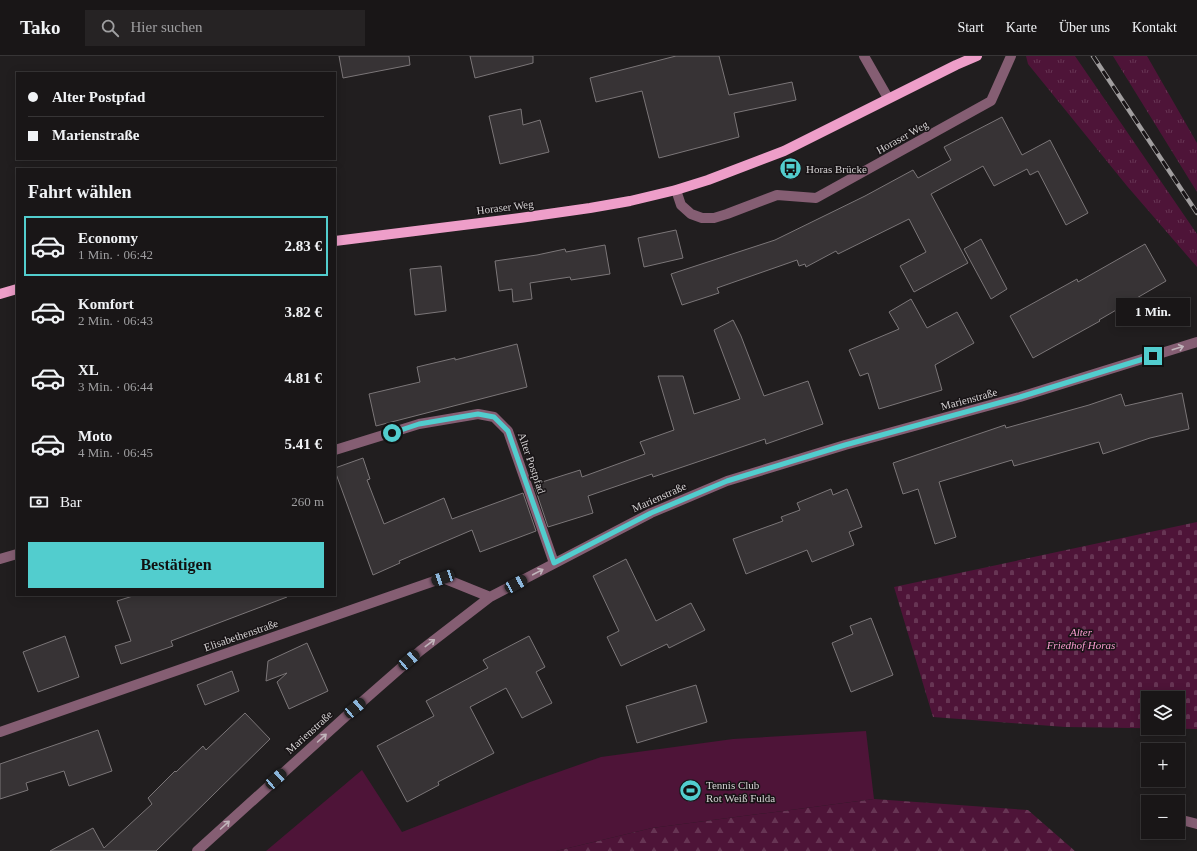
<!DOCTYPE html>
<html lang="de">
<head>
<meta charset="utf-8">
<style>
  :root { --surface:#191617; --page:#262324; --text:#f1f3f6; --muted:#9f9fa1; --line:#373536; --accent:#52cdce }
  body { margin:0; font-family:"Times New Roman",serif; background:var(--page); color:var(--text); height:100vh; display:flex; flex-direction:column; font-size:15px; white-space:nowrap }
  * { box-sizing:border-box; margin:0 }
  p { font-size:13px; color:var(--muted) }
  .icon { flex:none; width:22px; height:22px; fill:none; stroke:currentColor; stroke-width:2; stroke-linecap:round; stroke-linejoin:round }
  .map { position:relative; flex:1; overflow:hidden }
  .drawer { position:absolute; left:16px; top:112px; width:320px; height:428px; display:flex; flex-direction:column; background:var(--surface); border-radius:0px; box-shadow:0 2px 10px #0003,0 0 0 1px var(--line) }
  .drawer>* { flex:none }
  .banner { position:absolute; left:16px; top:16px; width:320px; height:88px; border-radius:0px; box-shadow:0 2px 10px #0003,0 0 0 1px var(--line); display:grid; align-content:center; height:88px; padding:0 12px; background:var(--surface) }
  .fabs { position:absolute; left:1141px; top:635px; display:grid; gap:8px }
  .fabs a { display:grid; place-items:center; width:44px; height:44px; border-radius:0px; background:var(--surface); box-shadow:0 2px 10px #0003,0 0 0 1px var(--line); font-size:20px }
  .end { position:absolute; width:18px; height:18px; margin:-9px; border:5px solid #52cdce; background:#111; box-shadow:0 0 0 2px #111 }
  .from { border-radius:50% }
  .bubble { position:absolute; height:28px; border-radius:0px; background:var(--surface); box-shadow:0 2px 10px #0003,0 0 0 1px var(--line); font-size:13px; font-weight:700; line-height:28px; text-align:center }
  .car { position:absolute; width:12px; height:24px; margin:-12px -6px; border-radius:5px; box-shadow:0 0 3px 1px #0007; background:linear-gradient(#222 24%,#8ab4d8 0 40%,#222 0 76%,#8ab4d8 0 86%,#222 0) }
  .banner b { display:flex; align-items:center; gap:14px; height:38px; font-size:15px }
  .banner b+b { border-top:1px solid var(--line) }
  .banner i { width:10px; height:10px; background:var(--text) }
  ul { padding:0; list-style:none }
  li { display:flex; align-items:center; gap:12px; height:60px; margin:0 8px 6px; padding:0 4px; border:2px solid transparent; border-radius:0px }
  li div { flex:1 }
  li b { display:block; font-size:15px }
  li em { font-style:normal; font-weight:700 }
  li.selected { border-color:var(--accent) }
  li>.icon { width:36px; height:36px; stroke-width:1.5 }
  h2 { padding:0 12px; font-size:18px; line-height:48px }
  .pay { display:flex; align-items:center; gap:10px; height:44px; padding:0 12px; font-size:15px }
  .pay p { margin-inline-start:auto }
  .action { display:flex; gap:8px; margin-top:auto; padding:8px 12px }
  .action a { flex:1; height:46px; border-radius:0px; background:var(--accent); color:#111; font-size:16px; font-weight:700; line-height:46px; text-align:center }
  header { display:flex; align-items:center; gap:24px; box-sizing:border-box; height:56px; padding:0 20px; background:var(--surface); border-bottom:1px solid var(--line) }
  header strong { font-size:19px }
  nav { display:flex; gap:22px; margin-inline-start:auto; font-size:14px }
  .search { width:280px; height:36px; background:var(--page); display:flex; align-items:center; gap:10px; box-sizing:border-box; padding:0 14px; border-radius:0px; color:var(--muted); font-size:15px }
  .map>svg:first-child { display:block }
</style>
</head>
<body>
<header>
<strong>Tako</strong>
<div class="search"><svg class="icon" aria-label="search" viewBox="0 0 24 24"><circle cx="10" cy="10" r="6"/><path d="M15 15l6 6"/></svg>Hier suchen</div>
<nav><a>Start</a><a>Karte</a><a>Über uns</a><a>Kontakt</a></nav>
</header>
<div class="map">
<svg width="1197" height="795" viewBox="0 0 1197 795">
  <defs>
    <pattern id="grass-tufts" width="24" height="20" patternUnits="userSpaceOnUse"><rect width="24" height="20" fill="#4e1438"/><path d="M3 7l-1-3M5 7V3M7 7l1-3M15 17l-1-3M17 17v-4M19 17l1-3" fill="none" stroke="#673554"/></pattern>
    <pattern id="forest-firs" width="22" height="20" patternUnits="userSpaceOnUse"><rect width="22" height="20" fill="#4e1438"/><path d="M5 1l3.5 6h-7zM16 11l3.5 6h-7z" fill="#673554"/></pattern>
    <pattern id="cemetery-stones" width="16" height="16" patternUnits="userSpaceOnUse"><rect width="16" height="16" fill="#4e1438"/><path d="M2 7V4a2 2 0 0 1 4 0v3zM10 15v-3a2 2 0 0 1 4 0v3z" fill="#673554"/></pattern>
  </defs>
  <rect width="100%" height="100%" fill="#211e1f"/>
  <path fill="url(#grass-tufts)" d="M1026,0h49l122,178v33l-70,-81 -99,-122z
    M1113,0h34l50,87v49z"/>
  <path fill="url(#forest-firs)" d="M874,743l154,11 47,41h-519l96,-23z"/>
  <path fill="url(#cemetery-stones)" fill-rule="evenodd" d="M1197,466v207l-132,-2 -132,-10 -39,-130zM1148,642h30v30h-30z"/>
  <path fill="#4e1438" d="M866,675l8,68 -222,29 -96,23h-290l96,-81 40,62 128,-50 71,-25 132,-18z"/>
  <path fill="#373335" stroke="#7b7678" d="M339,0h70l1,9 -67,13z
    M470,0h63v7l-58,15z
    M676,0h43l10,39 63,-13 4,18 -62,13 5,24 -80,21 -17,-67 -46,11 -6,-24z
    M521,53l2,16 17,-5 9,32 -49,12 -11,-48z
    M1002,61l20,38 28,-15 38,73 -22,12 -28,-54 -8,4 -3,-6 -33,17 -11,-20 -52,28 37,69 -54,29 -14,-26 26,-14 -17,-33 -71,35 -2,-3 -30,16 -1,-3 -6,2 -2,-6 -80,28 2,5 -37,12 -11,-31 104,-34 90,-44 48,-26 5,8 33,-18 -7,-13z
    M676,174l7,28 -39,9 -6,-29z
    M981,183l26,50 -16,10 -27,-50z
    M1145,188l21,37 -67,39 1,1 -67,37 -23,-42 67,-37 1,3z
    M605,189l5,29 -39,6 -1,-3 -40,6 2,16 -19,3 -1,-13 -13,2 -4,-30 42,-6 28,-6 1,3z
    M441,210l5,45 -31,4 -5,-46z
    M911,243l16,29 30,-16 17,31 -39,22 7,25 -63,19 -11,-36 -8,3 -11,-26 50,-21 -10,-17z
    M733,264l8,16 23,60 44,-15 15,43 -57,20 -1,-5 -112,38 -1,-3 -64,22 5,17 -45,14 -13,-39 5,-2 -1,-3 41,-13 2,7 63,-23 -5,-12 34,-12 -16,-54h25l11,38 46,-15 -26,-69z
    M517,288l10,43 -151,39 -7,-32 51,-12 -3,-15 38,-9v2z
    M1182,337l7,36 -39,9 -47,16 -4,-12 -85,24 -2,-6 -73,22 17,55 -21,7 -17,-55 -15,5 -10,-31 112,-38 1,3 83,-23 32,-11 4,12z
    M363,402l7,21 -3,1 17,44 60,-26 8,21 71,-26 13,38 -56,21 -8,-22 -73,31 1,2 -27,12 -38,-104v-3z
    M831,433l2,6 14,-6 15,38 -13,5 5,13 -42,17 -5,-12 -61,24 -13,-35 50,-18 -2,-4 19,-7 -3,-7z
    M626,503l30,62 35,-18 14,27 -36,18 -2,-4 -46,22 -14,-29 12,-6 -26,-55z
    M136,539h151v2l-116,44 2,5 -52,18 -6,-18 16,-5 -14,-40z
    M871,562l22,57 -42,17 -19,-49 21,-9 -3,-8z
    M65,580l14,41 -41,15 -15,-40z
    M529,580l16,31 -9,5 16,31 -30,15 -16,-30 -36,19 24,46 -56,29 1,3 -32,17 -30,-56 57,-30 -8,-15 62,-33 -5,-8z
    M307,587l21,48 -39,18 -12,-27 10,-9 -21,8 2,-20z
    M232,615l7,20 -34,14 -8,-20z
    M696,629l11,37 -70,21 -11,-37z
    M245,657l25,26 -114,112h-106l43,-23 11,20 48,-44 -4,-6 27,-27 1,1 27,-26 3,4z
    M98,674l14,41 -43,15 -5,-15 -38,12 2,7 -28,9v-35z"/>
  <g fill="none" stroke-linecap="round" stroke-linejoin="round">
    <path stroke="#855e73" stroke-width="10" d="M864,0l24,42
      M676,134l5,15 10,9 11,4h12l13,-4 50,-19 39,3 175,-97 20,-45
      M335,394l84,-26 59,-10 16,3 14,14 46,132
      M0,503l17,-5
      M0,676l443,-154 47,19
      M1178,763l19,5
      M1147,769h1
      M197,795l158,-143 65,-57 70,-54 161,-84 76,-32 118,-36 175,-48 177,-55"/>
    <path stroke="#ee9ec9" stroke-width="10" d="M335,185l185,-23 70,-10 40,-7 46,-11 32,-10 76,-29 172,-86 21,-9
      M0,238l17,-5"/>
    <defs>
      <path id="rail" d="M1093,0l104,157"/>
    </defs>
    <use href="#rail" stroke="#a19e9f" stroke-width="4.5"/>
    <use href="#rail" stroke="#181416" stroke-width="3" stroke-dasharray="9" stroke-linecap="butt"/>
  </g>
  <defs><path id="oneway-shaft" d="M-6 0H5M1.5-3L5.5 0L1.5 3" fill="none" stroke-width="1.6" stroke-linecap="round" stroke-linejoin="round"/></defs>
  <g stroke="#c1b5bb">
    <use href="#oneway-shaft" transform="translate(1178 292) rotate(-17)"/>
    <use href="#oneway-shaft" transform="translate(538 516) rotate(-28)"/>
    <use href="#oneway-shaft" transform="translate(430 587) rotate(-37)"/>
    <use href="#oneway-shaft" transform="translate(322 682) rotate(-42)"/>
    <use href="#oneway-shaft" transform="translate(225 769) rotate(-42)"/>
  </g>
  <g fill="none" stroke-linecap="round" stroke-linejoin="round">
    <path stroke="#52cdce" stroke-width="5" d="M392,377l27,-9 59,-10 16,3 14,14 46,132 97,-50 76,-32 118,-36 175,-48 133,-41"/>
  </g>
  <defs>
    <symbol id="bus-disc" viewBox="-11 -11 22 22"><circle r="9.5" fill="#52cdce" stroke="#181416"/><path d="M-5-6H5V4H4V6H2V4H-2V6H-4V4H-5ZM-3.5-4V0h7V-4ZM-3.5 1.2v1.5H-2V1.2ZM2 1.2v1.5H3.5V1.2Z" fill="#111"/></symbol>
    <symbol id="stadium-disc" viewBox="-11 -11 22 22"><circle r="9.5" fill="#52cdce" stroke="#181416"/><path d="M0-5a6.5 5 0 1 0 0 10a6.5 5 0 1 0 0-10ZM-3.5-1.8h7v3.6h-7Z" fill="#111"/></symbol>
  </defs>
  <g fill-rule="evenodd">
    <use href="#bus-disc" x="778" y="100" width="25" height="25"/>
    <use href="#stadium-disc" x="678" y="722" width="25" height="25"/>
  </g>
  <g text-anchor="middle" stroke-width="3" stroke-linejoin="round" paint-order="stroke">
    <g font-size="11" fill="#d5d2d3" stroke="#181416">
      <text transform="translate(902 81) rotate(-29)" y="4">Horaser Weg</text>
      <text transform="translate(505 151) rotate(-7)" y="4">Horaser Weg</text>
      <text transform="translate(969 343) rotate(-15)" y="4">Marienstraße</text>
      <text transform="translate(532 407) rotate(71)" y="4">Alter Postpfad</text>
      <text transform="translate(659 441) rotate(-24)" y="4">Marienstraße</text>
      <text transform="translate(241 579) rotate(-19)" y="4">Elisabethenstraße</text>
      <text transform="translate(309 676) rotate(-42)" y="4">Marienstraße</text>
    </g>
    <g font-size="11" fill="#d5d2d3" stroke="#181416" text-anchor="start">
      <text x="806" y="117">Horas Brücke</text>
      <text x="706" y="733">Tennis Club<tspan x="706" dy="13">Rot Weiß Fulda</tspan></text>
    </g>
    <g font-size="11" font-style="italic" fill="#f99ccf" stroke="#181416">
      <text x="1081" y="580">Alter<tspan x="1081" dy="13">Friedhof Horas</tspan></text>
    </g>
  </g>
</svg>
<div class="fabs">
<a><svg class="icon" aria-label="layers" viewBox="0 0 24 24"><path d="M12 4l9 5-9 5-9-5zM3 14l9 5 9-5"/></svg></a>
<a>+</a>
<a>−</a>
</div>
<i class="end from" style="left:392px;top:377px"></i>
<i class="end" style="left:1153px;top:300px"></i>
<div class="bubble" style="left:1116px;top:242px;width:74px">1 Min.</div>
<i class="car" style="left:443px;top:522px;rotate:251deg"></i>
<i class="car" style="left:516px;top:528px;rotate:62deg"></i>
<i class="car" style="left:409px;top:604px;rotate:49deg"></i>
<i class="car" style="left:355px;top:652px;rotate:49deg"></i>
<i class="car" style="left:276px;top:723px;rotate:48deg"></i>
<div class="banner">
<b><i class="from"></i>Alter Postpfad</b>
<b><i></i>Marienstraße</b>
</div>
<section class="drawer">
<h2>Fahrt wählen</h2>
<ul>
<li class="selected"><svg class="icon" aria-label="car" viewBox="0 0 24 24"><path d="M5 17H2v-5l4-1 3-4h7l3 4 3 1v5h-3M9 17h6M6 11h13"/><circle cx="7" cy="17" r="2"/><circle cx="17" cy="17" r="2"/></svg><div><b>Economy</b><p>1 Min. · 06:42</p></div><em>2.83 €</em></li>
<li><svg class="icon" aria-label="car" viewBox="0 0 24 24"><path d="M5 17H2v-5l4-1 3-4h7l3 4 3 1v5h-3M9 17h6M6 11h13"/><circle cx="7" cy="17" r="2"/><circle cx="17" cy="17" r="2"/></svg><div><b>Komfort</b><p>2 Min. · 06:43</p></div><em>3.82 €</em></li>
<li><svg class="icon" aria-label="car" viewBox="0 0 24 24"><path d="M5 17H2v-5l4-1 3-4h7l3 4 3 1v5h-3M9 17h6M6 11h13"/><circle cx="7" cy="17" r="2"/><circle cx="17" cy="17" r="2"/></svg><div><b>XL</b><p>3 Min. · 06:44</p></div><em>4.81 €</em></li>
<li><svg class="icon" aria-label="car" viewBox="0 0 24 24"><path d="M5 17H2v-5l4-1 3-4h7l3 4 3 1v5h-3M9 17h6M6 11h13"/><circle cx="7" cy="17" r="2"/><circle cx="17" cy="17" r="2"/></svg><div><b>Moto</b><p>4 Min. · 06:45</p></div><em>5.41 €</em></li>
</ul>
<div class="pay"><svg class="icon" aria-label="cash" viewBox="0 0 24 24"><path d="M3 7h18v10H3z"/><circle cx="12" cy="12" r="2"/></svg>Bar<p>260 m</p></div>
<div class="action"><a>Bestätigen</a></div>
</section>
</div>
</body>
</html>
